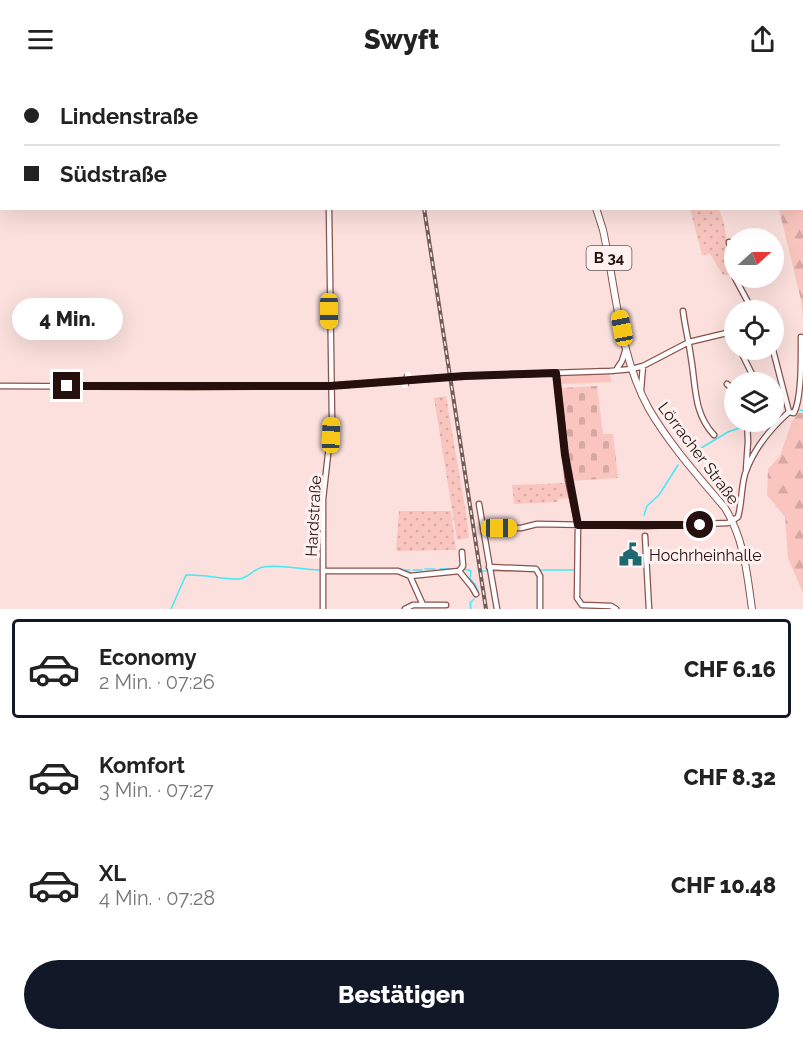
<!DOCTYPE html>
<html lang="de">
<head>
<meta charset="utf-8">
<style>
  :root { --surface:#fff; --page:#f6f6f6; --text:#222; --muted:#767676; --line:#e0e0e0; --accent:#111827 }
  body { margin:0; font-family:Raleway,sans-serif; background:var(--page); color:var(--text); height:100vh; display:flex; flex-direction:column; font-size:22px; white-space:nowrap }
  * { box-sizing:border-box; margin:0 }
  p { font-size:20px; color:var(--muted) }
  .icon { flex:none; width:33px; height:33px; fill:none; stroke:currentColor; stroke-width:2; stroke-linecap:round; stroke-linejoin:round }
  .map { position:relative; height:531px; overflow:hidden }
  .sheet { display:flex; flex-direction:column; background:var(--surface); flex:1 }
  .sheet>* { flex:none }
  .banner { position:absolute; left:0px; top:0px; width:804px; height:132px; box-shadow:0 6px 24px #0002; display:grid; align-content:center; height:132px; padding:0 24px; background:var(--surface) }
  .needle { width:39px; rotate:69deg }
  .tools { position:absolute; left:724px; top:150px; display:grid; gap:12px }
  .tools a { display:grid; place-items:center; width:60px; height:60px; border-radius:50%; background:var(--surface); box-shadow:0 6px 24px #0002; font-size:30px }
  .end { position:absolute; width:27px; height:27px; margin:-14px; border:8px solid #26100e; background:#fff; box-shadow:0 0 0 3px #fff }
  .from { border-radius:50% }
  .bubble { position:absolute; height:42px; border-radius:21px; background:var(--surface); box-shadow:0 6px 24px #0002; font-size:20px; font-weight:800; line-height:42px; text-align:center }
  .car { position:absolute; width:18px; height:36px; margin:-18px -9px; border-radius:8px; box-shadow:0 0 4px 2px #0007; background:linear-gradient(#f5c518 24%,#345 0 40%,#f5c518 0 76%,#345 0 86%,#f5c518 0) }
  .banner b { display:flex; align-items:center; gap:21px; height:57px; font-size:22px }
  .banner b+b { border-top:2px solid var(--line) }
  .banner i { width:15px; height:15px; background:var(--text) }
  ul { padding:10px 0 0; list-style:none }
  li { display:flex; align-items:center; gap:18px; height:99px; margin:0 12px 9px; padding:0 12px; border:3px solid transparent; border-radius:6px }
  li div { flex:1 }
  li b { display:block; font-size:22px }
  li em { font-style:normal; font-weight:800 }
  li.on { border-color:var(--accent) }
  li>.icon { width:54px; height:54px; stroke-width:1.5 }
  .primary-button { display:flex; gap:12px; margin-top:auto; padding:12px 24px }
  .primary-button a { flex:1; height:69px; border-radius:36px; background:var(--accent); color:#fff; font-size:24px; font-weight:800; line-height:69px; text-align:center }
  header { display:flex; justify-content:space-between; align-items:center; height:78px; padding:0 24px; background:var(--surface); font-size:27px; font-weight:800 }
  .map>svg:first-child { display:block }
</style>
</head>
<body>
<header><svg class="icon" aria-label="menu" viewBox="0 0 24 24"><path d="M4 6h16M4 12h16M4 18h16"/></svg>Swyft<svg class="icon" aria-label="share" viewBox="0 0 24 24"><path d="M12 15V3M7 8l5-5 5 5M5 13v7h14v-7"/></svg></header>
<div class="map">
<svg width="803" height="531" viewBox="0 0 803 531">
  <defs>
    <pattern id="forest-firs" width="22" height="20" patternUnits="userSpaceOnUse" patternTransform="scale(1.5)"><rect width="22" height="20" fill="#fac5bf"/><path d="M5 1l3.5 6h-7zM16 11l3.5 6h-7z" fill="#d6a8a3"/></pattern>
    <pattern id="cemetery-stones" width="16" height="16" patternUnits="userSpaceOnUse" patternTransform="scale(1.5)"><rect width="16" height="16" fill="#fac5bf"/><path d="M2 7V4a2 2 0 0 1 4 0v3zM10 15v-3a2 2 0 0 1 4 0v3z" fill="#d6a8a3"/></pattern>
    <pattern id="garden-dots" width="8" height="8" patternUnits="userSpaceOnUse" patternTransform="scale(1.5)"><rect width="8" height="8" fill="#fac5bf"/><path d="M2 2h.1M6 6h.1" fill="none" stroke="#d6a8a3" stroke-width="1.8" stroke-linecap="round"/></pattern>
  </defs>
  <rect width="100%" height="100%" fill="#fbe0dd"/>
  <path fill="#fac5bf" d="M605,296h4l3,8 -51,2 -3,-7 2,-2z"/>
  <path fill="url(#forest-firs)" d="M724,0h79v240l-2,-18 -22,-91 23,-1v-128z
    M799,335h4v180l-15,-35 -3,-41 -18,-22 1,-26 12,-13 12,-35z"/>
  <path fill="url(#cemetery-stones)" d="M597,308l6,48h10l5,44 -48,3 -9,-93z"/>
  <path fill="url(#garden-dots)" d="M690,131h29l5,14 8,53 -9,-1 -13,-21 -8,1z
    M446,318l21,123 2,19 -12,2 -23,-142z
    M567,405l3,15 -12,1v3l-44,2 -2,-19z
    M399,433h52l5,39 -60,1z"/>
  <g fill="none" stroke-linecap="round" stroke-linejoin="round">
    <path stroke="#45e8f9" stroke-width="1.5" d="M774,331l11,-2
      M800,332l3,1
      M691,376l37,-22 17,-6
      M644,437l3,-9 12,-11 19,-30
      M391,491h11
      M425,491h10
      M440,491h14
      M464,491l7,2 -1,8 5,5 3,7
      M405,492h5
      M413,492h9
      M540,492h33
      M482,493h5
      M494,493h39
      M171,531l15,-34c17,-1 34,4 52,4 10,0 15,-10 25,-12 18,-3 38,3 57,3
      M471,531l-1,-6 4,-4"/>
    <defs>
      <path id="minor" d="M658,0v1
        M73,2v-2
        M368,2v-2
        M431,2l10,-2
        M729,164l6,35
        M735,200l14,26 1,6
        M683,233c2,16 6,31 8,47 5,27 2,55 23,77
        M730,254l5,10
        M740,272l16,32
        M773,272l16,62
        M616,292l6,-9 4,-13
        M556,295l12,107 10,44 -1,74 5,7 29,1 5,3
        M727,306l8,7
        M0,308l192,1 139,-1 134,-10 145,-5 22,-2 11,-3 46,-24 46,-11
        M641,312l2,-24
        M789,334l5,1c8,-16 7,-56 7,-76
        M746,392l2,-29 -1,-19
        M479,426l18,105
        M483,450h38l16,-4 108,2 83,-3 10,-6c4,-14 3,-29 7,-43 8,-24 25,-45 44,-62
        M645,458l4,73
        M462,474l1,14 -4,5 13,16 4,7
        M489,489l47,2 4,7v33
        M323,493h75l12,5 49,-5
        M410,498l13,29h23
        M323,531v-110l9,-80 -3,-211
        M405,531l8,-4h10"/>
      <path id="major" d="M519,0l1,2
        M596,130l7,22c13,59 16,125 46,179 21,36 49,67 76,99 19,31 22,65 27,101"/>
    </defs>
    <use href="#minor" stroke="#89524d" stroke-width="7"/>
    <use href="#major" stroke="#89524d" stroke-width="8"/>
    <use href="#minor" stroke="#fff" stroke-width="4.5"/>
    <use href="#major" stroke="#fff" stroke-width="6"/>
    <defs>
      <path id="rail" d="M404,0v2
        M424,130l62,401"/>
    </defs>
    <use href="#rail" stroke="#735b58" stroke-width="4"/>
    <use href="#rail" stroke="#fff1f0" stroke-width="1.5" stroke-dasharray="4.5" stroke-linecap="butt"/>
    <defs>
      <path id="major-bridge" d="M405,307l3,-10"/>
    </defs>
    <use href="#major-bridge" stroke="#89524d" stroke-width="8" stroke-linecap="butt"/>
    <use href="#major-bridge" stroke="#fff" stroke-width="6"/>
  </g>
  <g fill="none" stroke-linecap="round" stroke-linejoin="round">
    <path stroke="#26100e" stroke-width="8" d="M67,308h263l135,-10 91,-3 9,82 13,70h122"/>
  </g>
  <defs>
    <symbol id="civic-bare" viewBox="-9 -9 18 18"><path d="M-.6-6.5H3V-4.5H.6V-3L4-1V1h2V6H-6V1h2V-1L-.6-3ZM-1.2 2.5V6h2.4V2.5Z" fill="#1e6971" stroke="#fff1f0" stroke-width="2.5" paint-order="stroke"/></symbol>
  </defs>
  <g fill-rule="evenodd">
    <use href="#civic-bare" x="614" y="460" width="33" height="33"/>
  </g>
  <g text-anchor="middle" stroke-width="6" stroke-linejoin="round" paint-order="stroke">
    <rect fill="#fff1f0" stroke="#675452" stroke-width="1.5" x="586.5" y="168" width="45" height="24" rx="4.5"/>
    <g font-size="15" font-weight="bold" fill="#26100e">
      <text x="609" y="185">B 34</text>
    </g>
    <g font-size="16" fill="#26100e" stroke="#fff1f0">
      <text transform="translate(699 375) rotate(53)" y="6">Lörracher Straße</text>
      <text transform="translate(313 438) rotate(-87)" y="6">Hardstraße</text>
    </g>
    <g font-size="16" fill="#26100e" stroke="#fff1f0" text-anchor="start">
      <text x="649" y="483">Hochrheinhalle</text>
    </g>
  </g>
</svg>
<div class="tools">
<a><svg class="needle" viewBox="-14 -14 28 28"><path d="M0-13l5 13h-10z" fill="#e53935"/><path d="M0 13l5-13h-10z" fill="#767676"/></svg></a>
<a><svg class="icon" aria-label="locate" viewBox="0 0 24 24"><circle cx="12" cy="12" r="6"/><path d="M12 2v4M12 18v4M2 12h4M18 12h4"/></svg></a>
<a><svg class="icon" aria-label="layers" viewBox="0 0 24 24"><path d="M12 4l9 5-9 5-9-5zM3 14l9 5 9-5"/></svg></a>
</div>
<i class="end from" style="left:700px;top:447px"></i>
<i class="end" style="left:67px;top:308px"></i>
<div class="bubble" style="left:12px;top:220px;width:111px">4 Min.</div>
<i class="car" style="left:329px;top:233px;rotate:180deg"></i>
<i class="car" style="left:622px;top:250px;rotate:349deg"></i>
<i class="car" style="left:331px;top:357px;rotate:2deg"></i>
<i class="car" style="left:499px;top:450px;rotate:90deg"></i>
<div class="banner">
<b><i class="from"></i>Lindenstraße</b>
<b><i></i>Südstraße</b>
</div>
</div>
<section class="sheet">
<ul>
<li class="on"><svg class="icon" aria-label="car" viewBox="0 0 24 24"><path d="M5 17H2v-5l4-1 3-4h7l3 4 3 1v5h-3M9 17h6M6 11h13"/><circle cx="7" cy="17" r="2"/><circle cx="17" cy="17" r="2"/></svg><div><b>Economy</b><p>2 Min. · 07:26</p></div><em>CHF 6.16</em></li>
<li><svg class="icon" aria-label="car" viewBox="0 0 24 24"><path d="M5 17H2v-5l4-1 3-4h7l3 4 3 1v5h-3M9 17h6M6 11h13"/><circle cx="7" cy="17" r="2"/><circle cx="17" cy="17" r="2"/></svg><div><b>Komfort</b><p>3 Min. · 07:27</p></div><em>CHF 8.32</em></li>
<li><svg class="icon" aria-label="car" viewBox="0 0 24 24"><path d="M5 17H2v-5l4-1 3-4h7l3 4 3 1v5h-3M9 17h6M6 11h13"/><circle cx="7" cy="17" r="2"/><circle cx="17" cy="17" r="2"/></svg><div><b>XL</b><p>4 Min. · 07:28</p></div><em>CHF 10.48</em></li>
</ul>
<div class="primary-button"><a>Bestätigen</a></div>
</section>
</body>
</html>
